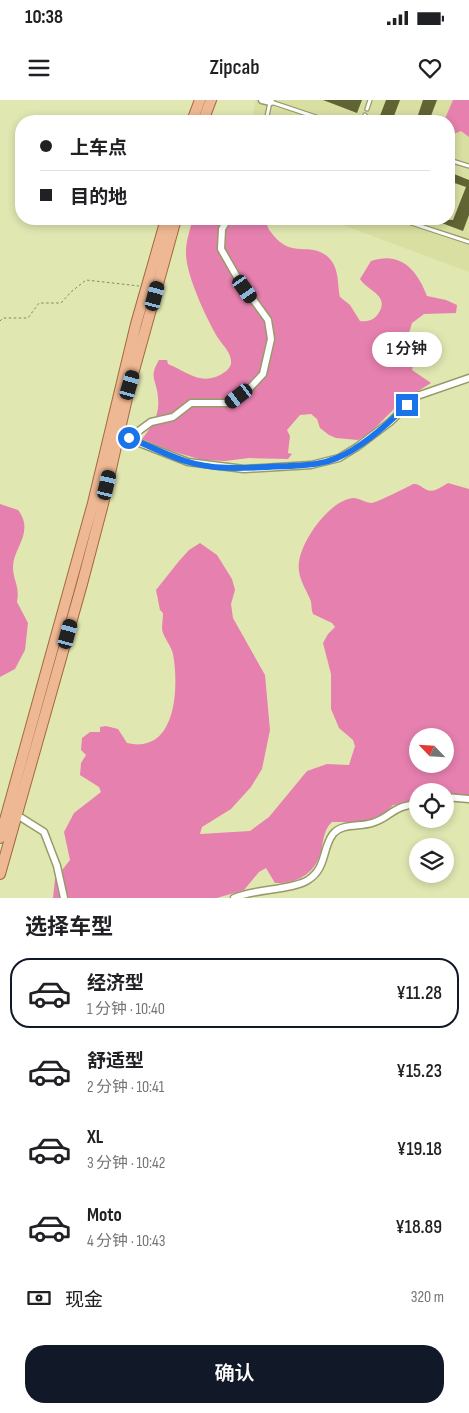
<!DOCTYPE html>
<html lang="zh">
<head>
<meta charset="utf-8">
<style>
  :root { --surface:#fff; --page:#f6f6f6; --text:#202124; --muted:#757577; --line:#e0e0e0; --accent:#111827 }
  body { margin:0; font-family:"Sofia Sans Condensed","Noto Sans SC",sans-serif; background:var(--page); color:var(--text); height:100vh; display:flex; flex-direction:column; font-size:19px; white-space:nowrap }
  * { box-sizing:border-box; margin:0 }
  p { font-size:16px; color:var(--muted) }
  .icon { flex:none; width:28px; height:28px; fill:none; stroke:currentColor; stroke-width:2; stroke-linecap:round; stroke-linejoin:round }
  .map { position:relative; height:798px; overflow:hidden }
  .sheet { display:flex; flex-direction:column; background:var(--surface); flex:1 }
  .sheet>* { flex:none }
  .top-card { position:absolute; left:15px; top:15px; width:440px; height:110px; border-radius:20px; box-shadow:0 2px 8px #0003; display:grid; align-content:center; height:110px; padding:0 25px; background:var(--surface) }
  .needle { width:32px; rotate:295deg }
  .fabs { position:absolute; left:409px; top:628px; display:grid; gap:10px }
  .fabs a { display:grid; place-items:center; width:45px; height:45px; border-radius:50%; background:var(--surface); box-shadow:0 2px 8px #0003; font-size:25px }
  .end { position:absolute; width:22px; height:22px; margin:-11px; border:6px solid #1a73e8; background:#fff; box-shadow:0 0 0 2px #fff }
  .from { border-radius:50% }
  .bubble { position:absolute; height:35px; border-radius:18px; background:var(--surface); box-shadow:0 2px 8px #0003; font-size:16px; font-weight:600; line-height:35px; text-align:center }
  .car { position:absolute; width:15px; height:30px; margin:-15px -8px; border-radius:6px; box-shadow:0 0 4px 1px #0007; background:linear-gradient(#222 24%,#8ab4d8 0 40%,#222 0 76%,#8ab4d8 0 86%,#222 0) }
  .top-card b { display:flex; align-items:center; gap:18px; height:48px; font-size:19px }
  .top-card b+b { border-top:1px solid var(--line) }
  .top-card i { width:12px; height:12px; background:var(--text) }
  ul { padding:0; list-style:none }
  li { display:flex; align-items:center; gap:15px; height:70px; margin:0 10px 8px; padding:0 15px; border:2px solid transparent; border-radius:20px }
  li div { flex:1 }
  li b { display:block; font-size:19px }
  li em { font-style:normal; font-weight:600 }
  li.active { border-color:var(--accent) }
  li>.icon { width:45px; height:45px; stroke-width:1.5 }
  h2 { padding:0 25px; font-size:22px; line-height:60px }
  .pay { display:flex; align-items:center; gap:12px; height:55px; padding:0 25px; font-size:19px }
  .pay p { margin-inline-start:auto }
  .button { display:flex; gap:10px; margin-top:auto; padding:10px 25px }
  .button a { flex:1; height:58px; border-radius:20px; background:var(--accent); color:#fff; font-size:20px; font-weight:600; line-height:58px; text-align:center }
  .status { display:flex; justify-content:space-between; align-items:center; height:35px; padding:0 25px; background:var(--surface); direction:ltr }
  .status svg { height:14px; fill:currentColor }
  header { display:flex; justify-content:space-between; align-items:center; height:65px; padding:0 25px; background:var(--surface); font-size:22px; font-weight:600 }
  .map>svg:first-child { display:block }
</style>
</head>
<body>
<div class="status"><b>10:38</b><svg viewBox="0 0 49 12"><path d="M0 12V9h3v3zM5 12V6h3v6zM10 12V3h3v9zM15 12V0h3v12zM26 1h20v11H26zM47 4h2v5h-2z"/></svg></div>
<header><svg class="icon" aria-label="menu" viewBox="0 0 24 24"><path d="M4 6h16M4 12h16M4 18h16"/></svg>Zipcab<svg class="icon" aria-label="heart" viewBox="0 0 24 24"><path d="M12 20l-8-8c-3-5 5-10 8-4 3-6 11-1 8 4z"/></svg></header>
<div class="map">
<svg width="469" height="798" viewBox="0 0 469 798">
  <rect width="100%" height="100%" fill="#e1e7b1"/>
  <path fill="#d9dfa1" d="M256,0h213v172l-142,-53h122v-98h-198z"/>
  <path fill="#e680af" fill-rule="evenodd" d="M453,0h16v37l-8,-6 -12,5v-15h-5z
    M193,119h74c-1,8 2,11 7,17 18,22 35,6 53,20 13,11 10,28 13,41l10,8 10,16c8,1 14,-1 18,-7 13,-19 -11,-23 -18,-35l11,-18c30,-10 46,9 56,35l19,4 11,5 -1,8 -32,1 -12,9 -3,10 7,20 -4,17 19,13 -29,18 -33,33 -11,6 -22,-2 -7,-3 -9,-7 -3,-9 -6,-5 -11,1 -13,15 3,6 -2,17 4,1 -4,5 -39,-1 -24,3 -23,-1 -30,-9 -30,-12c10,-13 18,-24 16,-41 -1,-18 -10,-20 1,-38h8l1,4c19,8 32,21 52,11 5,-3 9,-5 11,-11 1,-11 -7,-17 -13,-26 -11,-18 -33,-65 -32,-86 0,-11 4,-23 7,-33z
    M448,383l21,6v307l-24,-3v-2h-27l-1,12 -24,2 -11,11 -12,6h-38c-7,6 -9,17 -10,26 -5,24 -23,36 -47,35l-9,-15 -7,4 -15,18 -27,8h-164l2,-19 15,-19 -6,-28 10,-19 27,-21 -2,-5 -19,-12 1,-12 5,-8 -5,-5 1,-12 8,-6h10v-5l6,-1 12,3 9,14c50,12 52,-57 46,-89 -2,-9 -10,-17 -11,-25 0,-5 1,-11 1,-16l-3,-3 -4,-20 23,-29 10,-11 11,-7 17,12 15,24 3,11 -4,14 2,14 32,57 5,55 -8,39 -11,18 -20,22 -29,18 -2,7 50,-3 19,-14 38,-46 20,-7 22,1 6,-19 -2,-6 -14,-12 -8,-19v-35l-8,-31 5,-9 7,-7 -3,-4 -19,-9c-2,-5 -1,-11 -3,-15 -4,-9 -10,-19 -11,-28 -4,-24 30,-71 54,-73 6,0 13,5 19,5 3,0 36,-16 41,-19 6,0 7,2 12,5 8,5 16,-2 23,-6zM418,636h27v28h-27z
    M0,404l18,6c17,22 -5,38 -5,57 0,14 7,18 4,35l11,21 -3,27 -10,19 -15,8z"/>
  <path fill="#606433" d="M323,0h39l-5,13z
    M386,0h14l-8,21h-14z
    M423,0h14l-8,21h-13z
    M449,72l20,8v35l-6,16 -32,-12 22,1 13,-33 -17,-6z"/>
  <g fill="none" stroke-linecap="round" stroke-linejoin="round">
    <defs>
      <path id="service" d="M271,2l57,19
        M367,9l3,-9
        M266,21l4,-19
        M363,21l2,-6
        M449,60l20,6
        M399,119l70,23"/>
      <path id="minor" d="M262,0l9,2
        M119,335l69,27 56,7 67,-4 28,-7 18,-11 33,-25 27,-26 52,-18
        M129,338l22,-16 22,-5 18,-14h39l18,-13 15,-16 8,-35 -3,-19 -31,-43 -16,-28 1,-20 6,-10
        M445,697l24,2
        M17,715l27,17 13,34 7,32
        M234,798c18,-9 59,-8 74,-18 19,-12 14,-32 25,-46 9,-11 27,-7 39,-11 20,-6 19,-17 46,-19"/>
      <path id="primary" d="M192,21l8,-21
        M203,21l8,-21
        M0,738l93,-335 43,-179 30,-105
        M0,774l82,-290 21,-80 27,-119 46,-166"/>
    </defs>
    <use href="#service" stroke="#969b68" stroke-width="5.5"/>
    <use href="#minor" stroke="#969b68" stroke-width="9"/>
    <use href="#primary" stroke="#a46a3b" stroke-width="12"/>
    <path stroke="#858863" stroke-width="1" stroke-dasharray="2.5 2.5" stroke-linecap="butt" d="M0,221l3,-3h25l11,-15h22l10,-11 15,-12 53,6"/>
    <use href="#service" stroke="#fff" stroke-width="3"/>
    <use href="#minor" stroke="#fff" stroke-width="6"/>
    <use href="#primary" stroke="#efb894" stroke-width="10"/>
  </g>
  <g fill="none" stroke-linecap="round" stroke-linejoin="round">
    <path stroke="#1a73e8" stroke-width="6" d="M129,338c19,7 37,17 56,23 34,11 69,6 103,5 17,-1 33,-1 49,-8 26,-11 50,-33 70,-53"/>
  </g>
</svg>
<div class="fabs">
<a><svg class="needle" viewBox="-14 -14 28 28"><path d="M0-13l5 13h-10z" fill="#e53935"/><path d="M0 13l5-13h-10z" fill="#757577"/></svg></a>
<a><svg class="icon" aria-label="locate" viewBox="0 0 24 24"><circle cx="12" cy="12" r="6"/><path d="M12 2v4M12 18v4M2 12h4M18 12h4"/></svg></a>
<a><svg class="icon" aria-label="layers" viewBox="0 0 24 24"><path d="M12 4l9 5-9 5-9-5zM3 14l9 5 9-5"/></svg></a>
</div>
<i class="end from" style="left:129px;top:338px"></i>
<i class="end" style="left:407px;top:305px"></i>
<div class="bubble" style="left:372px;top:232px;width:70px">1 分钟</div>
<i class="car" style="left:245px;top:189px;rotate:145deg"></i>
<i class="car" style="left:155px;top:196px;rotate:15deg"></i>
<i class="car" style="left:130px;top:285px;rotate:16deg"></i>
<i class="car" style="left:239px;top:296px;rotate:233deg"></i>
<i class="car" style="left:107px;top:385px;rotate:13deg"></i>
<i class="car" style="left:68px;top:534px;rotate:15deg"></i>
<div class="top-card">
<b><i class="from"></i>上车点</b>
<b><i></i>目的地</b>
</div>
</div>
<section class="sheet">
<h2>选择车型</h2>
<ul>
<li class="active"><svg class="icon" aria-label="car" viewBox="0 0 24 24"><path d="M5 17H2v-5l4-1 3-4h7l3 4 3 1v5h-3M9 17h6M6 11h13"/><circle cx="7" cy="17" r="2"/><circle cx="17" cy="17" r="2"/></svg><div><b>经济型</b><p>1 分钟 · 10:40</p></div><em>¥11.28</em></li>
<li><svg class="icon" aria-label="car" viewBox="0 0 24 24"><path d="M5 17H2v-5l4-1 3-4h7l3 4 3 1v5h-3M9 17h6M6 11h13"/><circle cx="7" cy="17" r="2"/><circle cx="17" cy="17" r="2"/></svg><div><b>舒适型</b><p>2 分钟 · 10:41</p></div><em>¥15.23</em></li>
<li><svg class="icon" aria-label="car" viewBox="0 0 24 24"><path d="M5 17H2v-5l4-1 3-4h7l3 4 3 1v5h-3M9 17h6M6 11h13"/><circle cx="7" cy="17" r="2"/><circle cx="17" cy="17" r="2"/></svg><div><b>XL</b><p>3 分钟 · 10:42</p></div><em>¥19.18</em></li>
<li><svg class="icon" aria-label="car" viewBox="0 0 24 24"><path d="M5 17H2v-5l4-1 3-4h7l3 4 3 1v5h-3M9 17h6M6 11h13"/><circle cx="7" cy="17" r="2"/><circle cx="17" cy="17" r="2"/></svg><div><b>Moto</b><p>4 分钟 · 10:43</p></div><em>¥18.89</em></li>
</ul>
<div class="pay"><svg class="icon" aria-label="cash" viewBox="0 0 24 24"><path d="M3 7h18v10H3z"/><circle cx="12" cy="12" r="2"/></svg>现金<p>320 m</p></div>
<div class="button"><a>确认</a></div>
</section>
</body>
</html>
